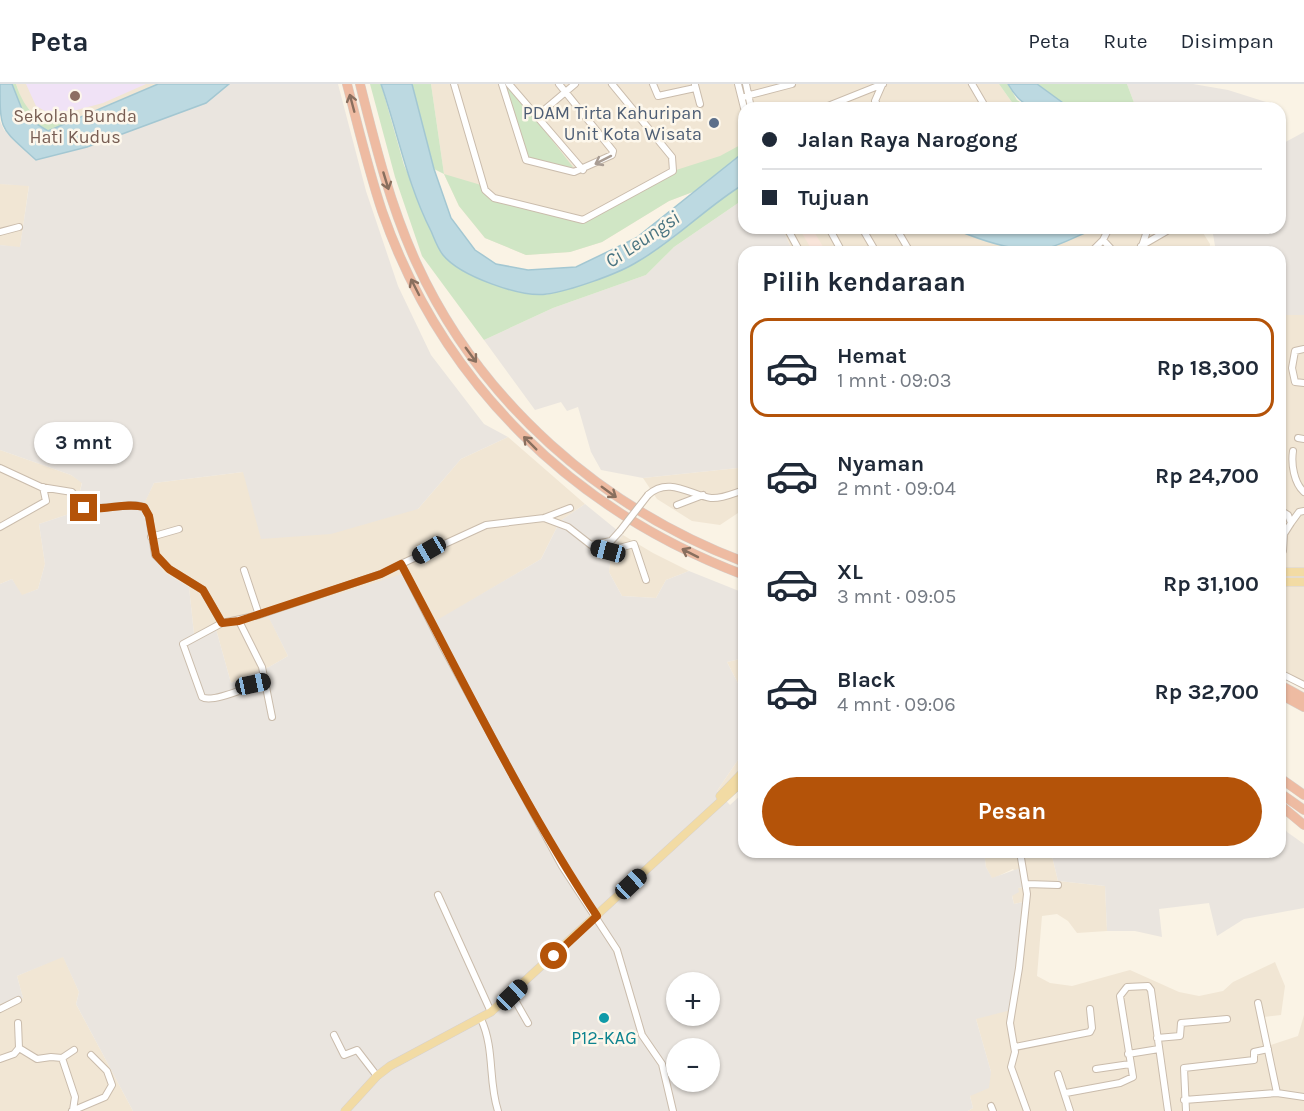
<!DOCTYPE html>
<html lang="id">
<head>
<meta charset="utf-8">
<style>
  :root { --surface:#fff; --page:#f2f2f3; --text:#1f2937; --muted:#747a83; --line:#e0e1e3; --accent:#b45309 }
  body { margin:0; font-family:Karla,sans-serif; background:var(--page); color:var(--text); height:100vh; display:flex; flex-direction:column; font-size:22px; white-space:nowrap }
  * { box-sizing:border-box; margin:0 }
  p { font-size:20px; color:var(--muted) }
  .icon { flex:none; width:33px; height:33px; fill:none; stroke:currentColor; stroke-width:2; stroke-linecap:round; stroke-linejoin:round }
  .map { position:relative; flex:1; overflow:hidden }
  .panel { position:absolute; left:738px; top:162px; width:548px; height:612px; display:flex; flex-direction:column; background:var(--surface); border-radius:18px; box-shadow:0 2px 4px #0004 }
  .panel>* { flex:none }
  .top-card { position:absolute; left:738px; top:18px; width:548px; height:132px; border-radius:18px; box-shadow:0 2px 4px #0004; display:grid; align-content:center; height:132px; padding:0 24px; background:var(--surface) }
  .controls { position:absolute; left:666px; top:888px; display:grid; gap:12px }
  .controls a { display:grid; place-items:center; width:54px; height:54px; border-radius:50%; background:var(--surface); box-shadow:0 2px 4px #0004; font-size:30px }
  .end { position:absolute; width:27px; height:27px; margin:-14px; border:8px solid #b45309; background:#fff; box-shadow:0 0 0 3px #fff }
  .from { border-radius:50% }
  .bubble { position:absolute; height:42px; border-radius:21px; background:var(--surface); box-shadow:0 2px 4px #0004; font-size:20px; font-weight:700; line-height:42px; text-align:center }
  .car { position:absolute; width:18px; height:36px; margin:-18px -9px; border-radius:8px; box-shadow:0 0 4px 2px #0007; background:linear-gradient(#222 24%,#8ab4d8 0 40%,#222 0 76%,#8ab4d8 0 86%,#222 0) }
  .top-card b { display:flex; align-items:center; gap:21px; height:57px; font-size:22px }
  .top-card b+b { border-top:2px solid var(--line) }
  .top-card i { width:15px; height:15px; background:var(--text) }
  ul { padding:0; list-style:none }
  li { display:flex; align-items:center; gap:18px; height:99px; margin:0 12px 9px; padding:0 12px; border:3px solid transparent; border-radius:18px }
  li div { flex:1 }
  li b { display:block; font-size:22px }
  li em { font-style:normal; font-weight:700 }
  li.active { border-color:var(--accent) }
  li>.icon { width:54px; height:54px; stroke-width:1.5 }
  h2 { padding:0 24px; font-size:27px; line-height:72px }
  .action { display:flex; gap:12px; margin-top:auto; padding:12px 24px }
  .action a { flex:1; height:69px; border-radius:36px; background:var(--accent); color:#fff; font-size:24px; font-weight:700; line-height:69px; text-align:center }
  header { display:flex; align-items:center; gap:36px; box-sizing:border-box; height:84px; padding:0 30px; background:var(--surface); border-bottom:2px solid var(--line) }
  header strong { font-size:28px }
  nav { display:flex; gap:33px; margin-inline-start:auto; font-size:21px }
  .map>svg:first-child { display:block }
</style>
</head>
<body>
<header>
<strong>Peta</strong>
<nav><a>Peta</a><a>Rute</a><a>Disimpan</a></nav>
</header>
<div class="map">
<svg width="1304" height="1027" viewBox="0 0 1304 1027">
  <rect width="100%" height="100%" fill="#faf3e5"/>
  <path fill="#f1e6d4" d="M16,0h142l-92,39 -24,-2 -19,-18z
    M431,0h568l17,24h-272v44l-46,38 -29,11 -67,41 -32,10 -44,3 -41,-17 -26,-32 -15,-32z
    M0,100l29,1 -9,63 -20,-3z
    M782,144h418l10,16 -1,8h-416z
    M1280,231h24v375l-24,-15z
    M508,353l77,67 -25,17 -19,38 -109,65 -163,-7 19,39 -19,11 -38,16 -15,-54 -22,5 -5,-47 -25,-15 -10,-18 -9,-53 9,-18 89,-11 175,37 43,-50z
    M0,366l71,25 11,7 -7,30 -36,12 6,40 -7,25 -17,7 -9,-17 -12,5z
    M738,384l6,3v38l-24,16 -28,-4 -35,-22 -14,-21z
    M623,451l30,18 36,18 -23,9 -10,18 -34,-2 -13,-24 3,-24z
    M744,574v37l-17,-33z
    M744,667v16l-25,26 -2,-2z
    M984,768h67l7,29 47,5 2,45 -30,2 -9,-12 -11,-7 -15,2 -5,60 13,7 22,3 58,-16 49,22 20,4 24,-5 10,-9 42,-20 10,24 -4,29 -17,2 4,29 30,-10 6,-21v96h-336l5,-3 -3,-12 21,-24 -15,-53 47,-117 -9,2 -2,-9 6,-7 10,-1 -15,-18 -21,10 -6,-12z
    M63,872l16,36 -3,12 57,107h-133v-107l23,-6 -6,-22z"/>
  <path fill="#f9e5da" d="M799,144h13l14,24h-13z"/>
  <path fill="#eae5df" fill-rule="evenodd" d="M229,0h109l28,107 32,95 33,69 53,69 24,13 -47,22 -43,50 -87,25 -70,5 -18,-67 -89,11 -9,19 9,27v25l10,18 25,15 5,47 22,-5 15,54 38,-16 19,-11 -20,-40 137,-43 27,50 109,-64 19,-38 25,-17 38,31 -11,13 -3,24 13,24 34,2 10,-18 23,-9 55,22v65l-17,4 17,33v56l-27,40 13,14 14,-13v60h240l2,15 6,11 31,-11 5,20 -10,1 1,4 -7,4 2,8 9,-2 1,24 -13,84 -35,9 15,53 -2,16 -19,8 3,12 -5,3h-835l-57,-107 3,-12 -16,-35 -46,19 6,22 -23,6v-420l12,-5 10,16 16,-6 7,-25 -6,-40 36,-12 7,-29 -11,-8 -71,-25v-205l20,2 9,-61 -29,-2v-63l4,9 32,30 51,-13 119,-44zM676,898h34v34h-34zM676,964h34v34h-34z
    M1127,0h66l35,6 38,12 1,6h-131z
    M1304,48v183h-24v-63h-64l-4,-24h68v-83z
    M744,115v29h38l11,24h-49v218l-6,-2 -95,10 -42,-8 -10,-18 -13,-45 -11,4 -6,-9 -26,8 -51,-70 69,-32 93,-33 28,-28z
    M1280,735l7,13 17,12v64l-60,11 -27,17 -8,-33 -50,6 3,28 -27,-6h-28l-2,-45 -47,-5 -7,-29h229z"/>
  <path fill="#f0e2f6" d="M26,0h120l-43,19 -30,8h-28l-9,-5z"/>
  <path fill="#d0e6c5" d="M12,0h4c10,29 20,36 50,39l-18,8 -23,-14z
    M370,0h11l23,81 39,90 103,40 25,-9 101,-47 46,-39 26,-16v15l-70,48 -28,28 -93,33 -69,32 -62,-84 -27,-79z
    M412,0h19l13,90 37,11 13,13 89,22 90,-49 47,-15 24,-13v9l-46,38 -29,11 -67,41 -32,10 -44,3 -41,-17 -26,-32 -15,-32 -10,-5z
    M999,0h9l9,16 12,8h-13z
    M1037,0h90l9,24h-66z
    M506,4l6,1 61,78 -3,2 -42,-10z"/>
  <path fill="#bcd9e1" stroke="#a3c7d2" stroke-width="1.5" d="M0,0h12l13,33 23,14 110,-47h71l-23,19 -119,44 -51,13c-36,-33 -36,-27 -36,-76z
    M381,0h31l22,85 17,49 24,32 21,14 32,6 48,-3 60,-29 108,-86v32c-38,23 -68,56 -107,78 -19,12 -68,29 -90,32 -26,4 -87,-18 -104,-39 -5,-6 -9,-17 -12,-24 -24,-47 -33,-98 -50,-147z
    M1008,0h29l33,24c-31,0 -45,6 -62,-24z
    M952,144h136l-1,4c-18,8 -38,19 -58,18 -25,-2 -54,-12 -77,-22z"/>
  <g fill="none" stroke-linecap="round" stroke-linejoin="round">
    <defs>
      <path id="minor" d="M454,0l31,106 9,8 89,22 90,-49 -1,-14 -60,-73
        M502,0l24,76 48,12 38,-17 1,-4 -54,-67
        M509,0l74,86
        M653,0l5,12 37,-8
        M738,0l6,24
        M746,0l5,24
        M972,0l14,24
        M695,1l5,19
        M742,13l50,-13
        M823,24l60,-24
        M879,24l-4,-7 7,-16
        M537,32l38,-32
        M787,144l13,24
        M829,144l13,24
        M862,144l14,24
        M896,144l14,24
        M0,148l19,-5
        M1103,156l11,12
        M1141,162l31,-18
        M1091,168l12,-12 6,-12
        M1140,168l8,-24
        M1304,265l-9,2 -3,17 3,14 9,1
        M1298,354l6,1
        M1293,367c-2,13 1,32 11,41
        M0,384l41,19 31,5 13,17 50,-4 9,2 5,9 6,39 14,14 34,21 19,33 37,-8 122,-41 20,-10 41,81 120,221 55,84 25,85 20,29 11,47
        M648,411c20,-19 43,0 63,3 11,1 23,-5 33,-8
        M677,421l26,-10
        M1280,426l8,5 3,8 -7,11 -1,17 -3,2
        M544,434l24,9 23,18 20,-4 9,-10
        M1291,439l8,-11 5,-1
        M0,443l46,-26 -3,-14
        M151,453l28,-8
        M592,461l16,6 26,-7 12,36
        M401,480l85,-39 58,-7 26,-10
        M244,486l15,45
        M239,537l23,46 10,50
        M222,539l-39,21 19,53c10,7 50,-12 65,-16
        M1280,589l24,12
        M1020,768l7,42 -8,74 -9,55 5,29 -4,15 16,44
        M1027,800l31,1
        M438,811l53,117
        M512,911l16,28
        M1258,919l19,90
        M0,925l18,-9
        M481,935c14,30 7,62 17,92
        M334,951l10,20 13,-5 20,26
        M1157,954l23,-2 1,-13 46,-4
        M1015,963l75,-15 2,-4 -2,-19
        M19,964l18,11 14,-2 11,1 13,39 -2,13
        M1128,970l31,-5
        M62,974l12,-8
        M0,975l14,-5 5,-6 -1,-25
        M1096,985l34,-5
        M1058,990l12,37
        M1066,1009l54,-10 13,-6 -13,-81 7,-9 21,-1 3,4 17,121
        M1184,1016l93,-7 27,4
        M991,1022l2,5
        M72,1027l33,-14 7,-12 -5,-14 -16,-16
        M1186,1027l-2,-43 70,-8v-8l14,-3"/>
      <path id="major" d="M1280,488h24
        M1280,498h24
        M720,712l24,-25
        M345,1027l32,-35 13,-10 101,-54 253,-232"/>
      <path id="highway" d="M347,0c11,42 21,85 35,127 60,173 192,300 362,364
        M360,0c15,60 30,121 56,178 64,140 185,246 328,300
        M1280,601l24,13
        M1280,610l24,13
        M1280,694l24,17
        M1280,709l24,17
        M1280,721l24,20"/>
    </defs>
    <use href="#minor" stroke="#cabcac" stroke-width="8"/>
    <use href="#major" stroke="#d7d1cd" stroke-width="9"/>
    <use href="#highway" stroke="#d7d1cd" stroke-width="10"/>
    <use href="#minor" stroke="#fff" stroke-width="6"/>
    <use href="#major" stroke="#f2dba4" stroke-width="8"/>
    <use href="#highway" stroke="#eebba2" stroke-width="9"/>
    <defs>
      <path id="minor-bridge" d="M620,447l28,-36"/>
    </defs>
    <use href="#minor-bridge" stroke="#cabcac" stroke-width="8" stroke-linecap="butt"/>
    <use href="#minor-bridge" stroke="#fff" stroke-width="6"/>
  </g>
  <defs><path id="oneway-shaft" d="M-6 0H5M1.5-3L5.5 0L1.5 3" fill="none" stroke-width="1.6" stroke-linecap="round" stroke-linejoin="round" transform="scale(1.5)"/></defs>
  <g stroke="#896f5e">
    <use href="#oneway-shaft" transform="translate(352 19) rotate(-105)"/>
    <use href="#oneway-shaft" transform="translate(386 97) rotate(73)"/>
    <use href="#oneway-shaft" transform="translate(415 203) rotate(-117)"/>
    <use href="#oneway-shaft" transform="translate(471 271) rotate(54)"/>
    <use href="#oneway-shaft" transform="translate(530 359) rotate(-135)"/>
    <use href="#oneway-shaft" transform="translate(609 408) rotate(36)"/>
    <use href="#oneway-shaft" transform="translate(690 469) rotate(-153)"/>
  </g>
  <use stroke="#a99d94" href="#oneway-shaft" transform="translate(603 76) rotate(153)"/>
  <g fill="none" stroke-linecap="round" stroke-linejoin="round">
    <path stroke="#b45309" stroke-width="8" d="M84,424c20,3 41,-6 60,-1l5,9 7,39 13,14 34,21 19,33 17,-2 142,-47 20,-10c63,118 122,241 196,352l-43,40"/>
  </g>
  <circle fill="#8d6e63" stroke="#fdf7eb" stroke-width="2" cx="75" cy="12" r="6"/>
  <circle fill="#5c6f8a" stroke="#fdf7eb" stroke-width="2" cx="714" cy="39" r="6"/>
  <circle fill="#0f9aa8" stroke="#fdf7eb" stroke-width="2" cx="604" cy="934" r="6"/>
  <g text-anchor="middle" stroke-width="5" stroke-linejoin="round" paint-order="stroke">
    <g font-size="18" fill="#4e5e75" stroke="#fdf7eb" text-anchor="end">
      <text x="702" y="35">PDAM Tirta Kahuripan<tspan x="702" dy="21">Unit Kota Wisata</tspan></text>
    </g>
    <g font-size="18" fill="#785e54" stroke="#fdf7eb">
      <text x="75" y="38">Sekolah Bunda<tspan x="75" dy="21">Hati Kudus</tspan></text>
    </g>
    <g font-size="18" fill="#0d838f" stroke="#fdf7eb">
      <text x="604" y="960">P12-KAG</text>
    </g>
    <g font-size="20" font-style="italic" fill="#497481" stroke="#fdf7eb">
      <text transform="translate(642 155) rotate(-34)" y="7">Ci Leungsi</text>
    </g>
  </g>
</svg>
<div class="controls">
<a>+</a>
<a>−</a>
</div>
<i class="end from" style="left:554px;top:872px"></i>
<i class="end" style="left:84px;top:424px"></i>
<div class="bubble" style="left:34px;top:338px;width:99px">3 mnt</div>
<i class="car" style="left:429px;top:466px;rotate:240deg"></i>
<i class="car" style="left:608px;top:467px;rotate:285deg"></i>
<i class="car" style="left:253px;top:600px;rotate:78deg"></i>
<i class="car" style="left:631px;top:800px;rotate:47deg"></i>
<i class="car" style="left:512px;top:911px;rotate:46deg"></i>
<div class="top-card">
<b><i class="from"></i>Jalan Raya Narogong</b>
<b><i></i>Tujuan</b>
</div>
<section class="panel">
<h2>Pilih kendaraan</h2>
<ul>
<li class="active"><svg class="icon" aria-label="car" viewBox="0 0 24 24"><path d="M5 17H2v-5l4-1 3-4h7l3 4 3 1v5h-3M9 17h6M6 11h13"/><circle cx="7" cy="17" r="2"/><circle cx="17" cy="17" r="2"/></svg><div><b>Hemat</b><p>1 mnt · 09:03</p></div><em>Rp 18,300</em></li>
<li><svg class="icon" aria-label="car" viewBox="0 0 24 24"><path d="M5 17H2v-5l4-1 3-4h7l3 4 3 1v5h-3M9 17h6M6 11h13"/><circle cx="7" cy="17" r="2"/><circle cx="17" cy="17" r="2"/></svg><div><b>Nyaman</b><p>2 mnt · 09:04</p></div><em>Rp 24,700</em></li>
<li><svg class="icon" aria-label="car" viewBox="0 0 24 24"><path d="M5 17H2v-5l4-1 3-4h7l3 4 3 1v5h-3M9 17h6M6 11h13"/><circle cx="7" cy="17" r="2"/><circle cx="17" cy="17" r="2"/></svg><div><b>XL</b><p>3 mnt · 09:05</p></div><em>Rp 31,100</em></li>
<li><svg class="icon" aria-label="car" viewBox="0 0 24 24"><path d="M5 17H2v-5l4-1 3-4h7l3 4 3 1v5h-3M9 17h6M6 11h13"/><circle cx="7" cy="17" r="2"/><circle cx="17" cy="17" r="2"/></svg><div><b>Black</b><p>4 mnt · 09:06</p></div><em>Rp 32,700</em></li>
</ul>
<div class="action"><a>Pesan</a></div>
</section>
</div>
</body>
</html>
